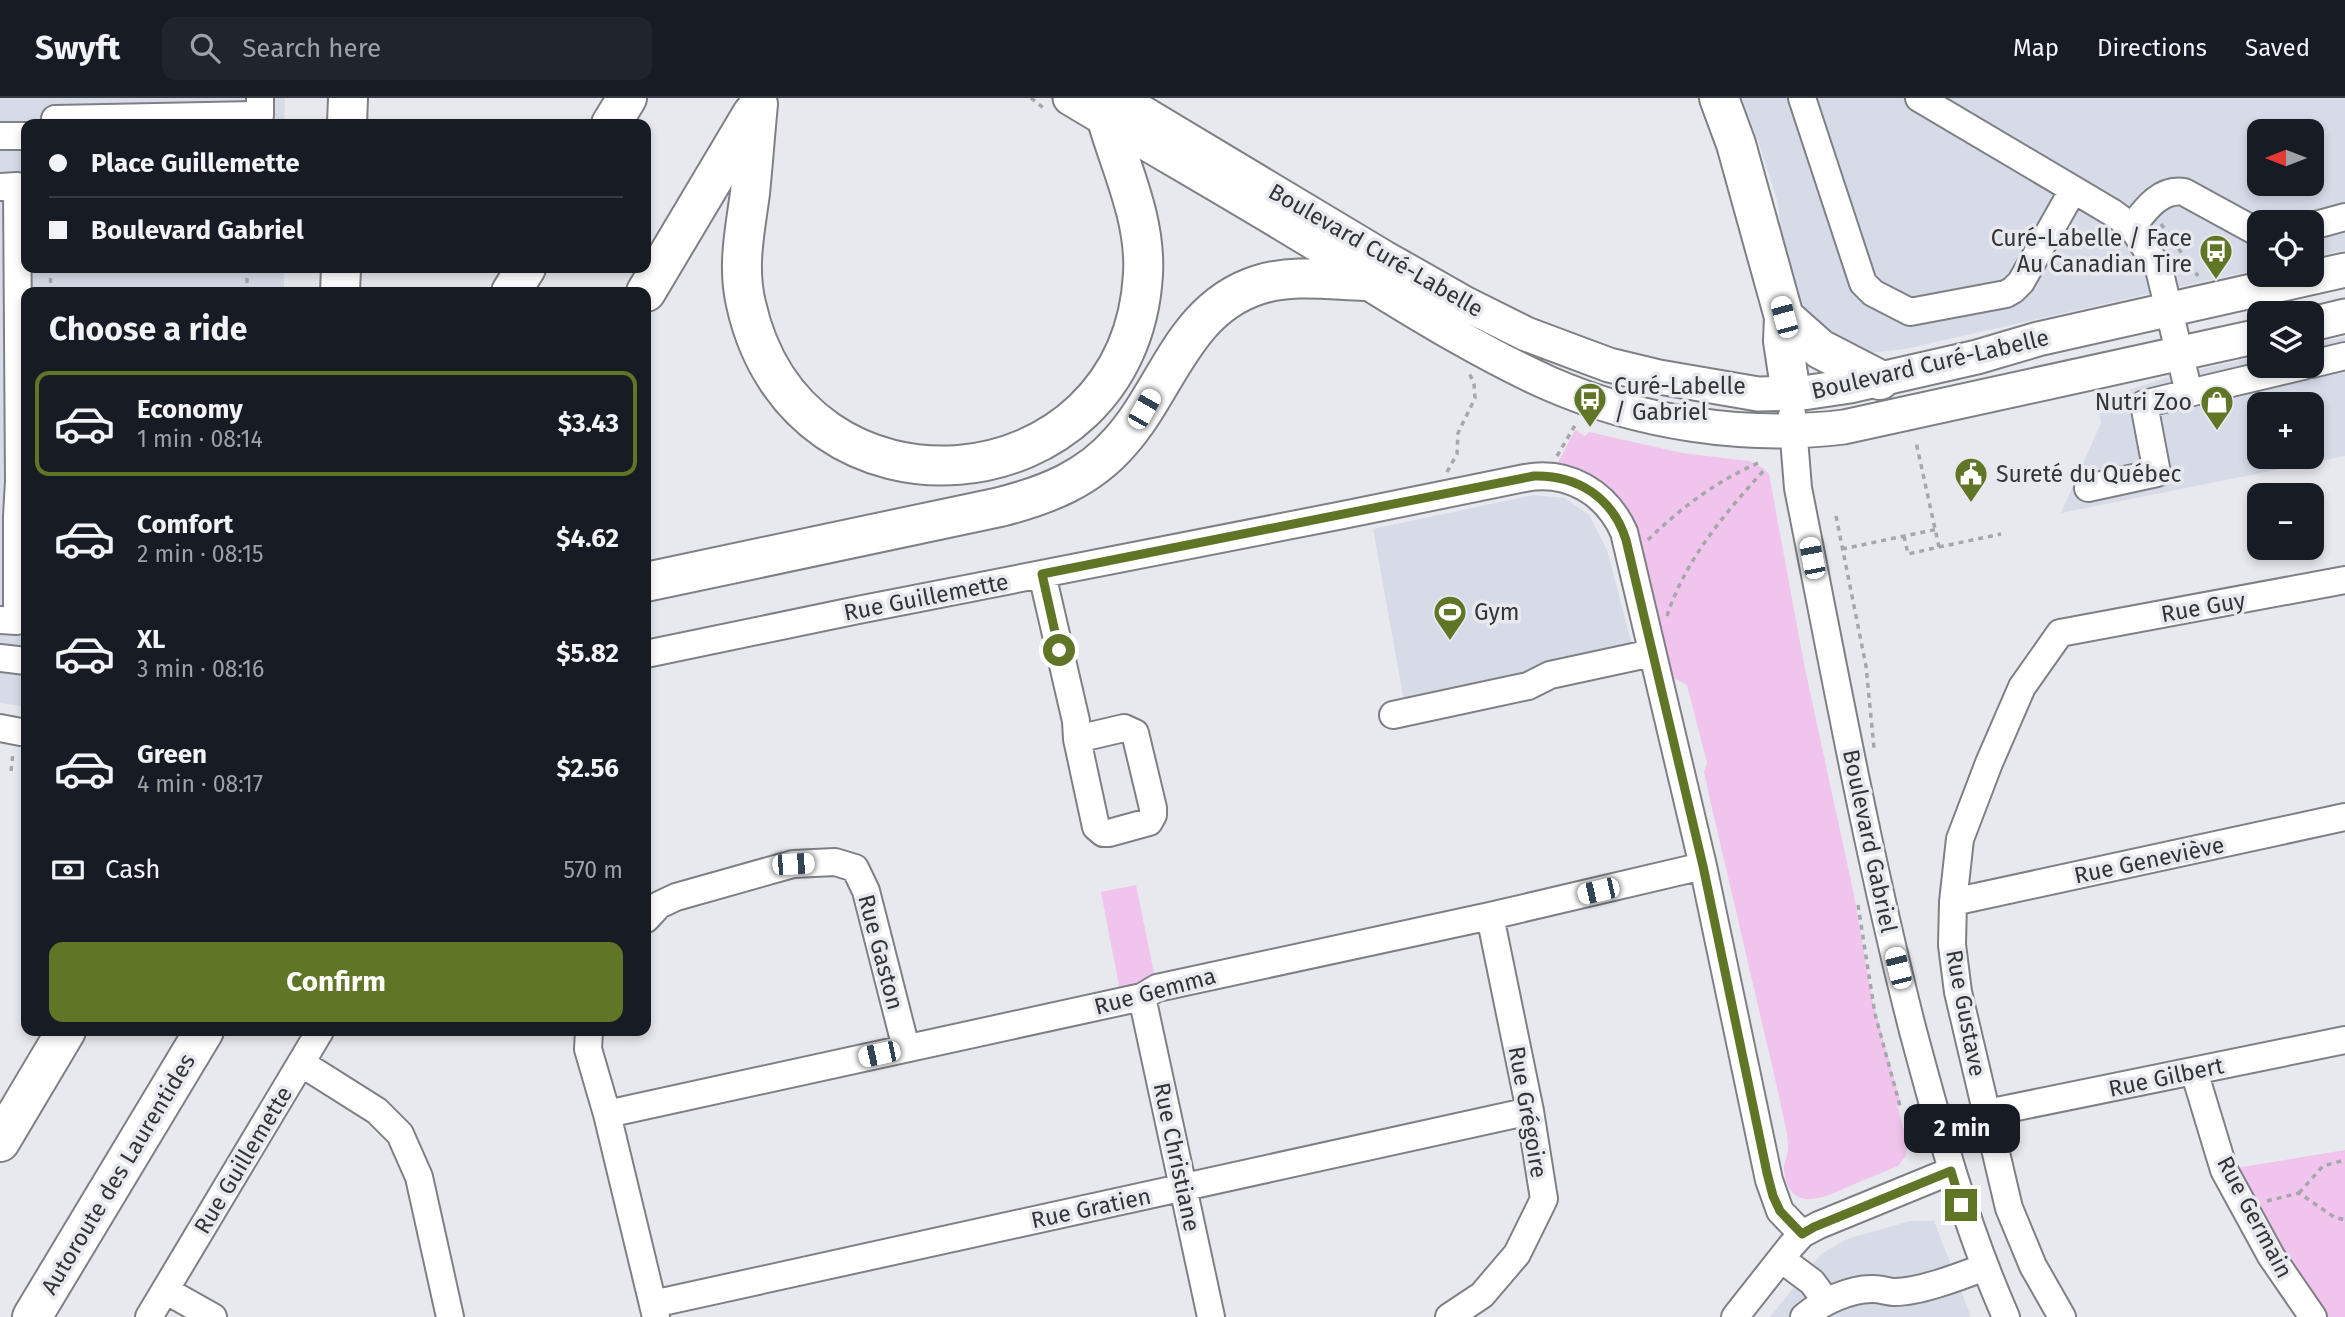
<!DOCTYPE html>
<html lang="en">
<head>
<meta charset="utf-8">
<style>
  :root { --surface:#171b24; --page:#20242c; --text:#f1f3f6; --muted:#9ea1a6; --line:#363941; --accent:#607525 }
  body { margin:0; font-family:"Fira Sans",sans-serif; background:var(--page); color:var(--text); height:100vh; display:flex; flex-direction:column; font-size:26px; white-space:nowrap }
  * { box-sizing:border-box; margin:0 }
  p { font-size:23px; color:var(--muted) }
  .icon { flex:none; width:38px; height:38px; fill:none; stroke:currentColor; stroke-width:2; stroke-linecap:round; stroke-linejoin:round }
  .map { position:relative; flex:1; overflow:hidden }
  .drawer { position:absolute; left:21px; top:189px; width:630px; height:749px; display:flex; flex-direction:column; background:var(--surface); border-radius:14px; box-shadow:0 4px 10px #0003 }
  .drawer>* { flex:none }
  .guide { position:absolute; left:21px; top:21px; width:630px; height:154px; border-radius:14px; box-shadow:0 4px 10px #0003; display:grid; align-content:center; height:154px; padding:0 28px; background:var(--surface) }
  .needle { width:46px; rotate:270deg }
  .buttons { position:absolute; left:2247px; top:21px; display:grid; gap:14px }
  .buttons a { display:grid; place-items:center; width:77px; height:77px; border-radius:14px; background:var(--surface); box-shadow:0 4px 10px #0003; font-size:35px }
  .end { position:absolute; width:32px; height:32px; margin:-16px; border:9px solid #607525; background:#fff; box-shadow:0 0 0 4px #fff }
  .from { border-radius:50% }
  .bubble { position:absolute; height:49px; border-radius:14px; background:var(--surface); box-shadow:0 4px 10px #0003; font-size:23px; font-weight:700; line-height:49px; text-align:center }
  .car { position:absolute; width:21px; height:42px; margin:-21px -10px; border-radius:9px; box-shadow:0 0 5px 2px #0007; background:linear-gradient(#fff 24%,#345 0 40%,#fff 0 76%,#345 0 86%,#fff 0) }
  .guide b { display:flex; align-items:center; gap:24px; height:66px; font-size:26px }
  .guide b+b { border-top:2px solid var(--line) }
  .guide i { width:18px; height:18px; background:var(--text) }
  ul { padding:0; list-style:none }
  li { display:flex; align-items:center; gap:21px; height:105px; margin:0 14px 10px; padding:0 14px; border:4px solid transparent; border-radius:14px }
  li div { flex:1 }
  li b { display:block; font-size:26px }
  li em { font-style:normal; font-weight:700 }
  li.selected { border-color:var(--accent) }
  li>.icon { width:63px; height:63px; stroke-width:1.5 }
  h2 { padding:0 28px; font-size:32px; line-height:84px }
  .pay { display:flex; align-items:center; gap:18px; height:77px; padding:0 28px; font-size:26px }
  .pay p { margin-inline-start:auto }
  .cta { display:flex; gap:14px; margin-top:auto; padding:14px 28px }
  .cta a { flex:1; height:80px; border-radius:14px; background:var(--accent); color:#fff; font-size:28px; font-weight:700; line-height:80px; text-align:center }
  header { display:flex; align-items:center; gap:42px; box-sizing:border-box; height:98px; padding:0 35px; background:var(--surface); border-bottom:2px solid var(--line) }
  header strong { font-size:33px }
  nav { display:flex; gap:38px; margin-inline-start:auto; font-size:24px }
  .search { width:490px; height:63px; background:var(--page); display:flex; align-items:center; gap:18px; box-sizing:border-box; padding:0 24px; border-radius:14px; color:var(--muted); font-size:26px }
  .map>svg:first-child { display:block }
</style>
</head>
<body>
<header>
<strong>Swyft</strong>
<div class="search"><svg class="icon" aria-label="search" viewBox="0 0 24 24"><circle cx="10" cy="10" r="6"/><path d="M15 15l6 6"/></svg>Search here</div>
<nav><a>Map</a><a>Directions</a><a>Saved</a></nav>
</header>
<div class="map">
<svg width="2345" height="1219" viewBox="0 0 2345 1219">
  <rect width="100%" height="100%" fill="#e7e9ef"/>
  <path fill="#d7dbe8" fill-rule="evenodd" d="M0,0h285l-1,26h-258v144h258v24h-258v415l-26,-4z
    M1742,0h603v152l-33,7v-35h-53v47l-354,80 -37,4 -63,-31 -18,-56 -10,-66 -18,-56zM2259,33h53v53h-53z
    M2345,239v119l-284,57 40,-90 -3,-23 77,-25 84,-19v10h53v-22zM2259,306h53v53h-53z
    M1533,397l32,3 24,17 18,35 31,118 -231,50 -34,-189z
    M1910,1123h24l37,96h-201l51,-63 26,-15z"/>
  <path fill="#f0c4ec" d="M1575,332l10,6 4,-4 93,21 67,8 14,7 6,6 35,190 50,231 18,104 29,105 -4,1 10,36 -3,1 4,4 -3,11 -7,9c-15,6 -31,13 -46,19 -26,12 -62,30 -68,-14 -1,-8 4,-15 4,-22 1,-15 -6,-34 -8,-49l-69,-296 -7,-32 3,-9 -20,-78 -15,-8c-8,-34 -15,-68 -23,-101 -15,-58 -26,-99 -92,-112z
    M1136,787l21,103 -35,13 -21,-109z
    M2345,1052v167h-32l-89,-147z"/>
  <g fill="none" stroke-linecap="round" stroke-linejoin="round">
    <defs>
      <path id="minor" d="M1802,0l61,185 10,10 37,19 96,-18 7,-4 8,-8 52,-92
        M1919,0l194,115 19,14 27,42 30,124 -45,11 13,69 -69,15
        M55,21l205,-4v-17
        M0,38h26
        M0,89l17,-1 2,295 -2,35v105l-17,-1
        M2312,128l33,-9
        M2132,129c13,-17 28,-39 52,-35l75,41
        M2312,266l33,-8
        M2189,295l114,-27
        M1792,316l6,74c36,181 69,363 115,543 26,97 52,193 93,286
        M1042,476l34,147 1,18 19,88 7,6h6l40,-11 4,-7v-7l-18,-75 -11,-5 -47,11
        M646,556l212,-44 485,-95 182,-37c43,-8 81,14 99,54l79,334 66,314 11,31 22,23
        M0,560l26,3
        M1393,617l135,-29 22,-11 102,-22
        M0,630l26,5
        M1953,804l392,-85
        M646,821l13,-14 17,-8 117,-33 42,-2 20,6 11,23 40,157
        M1142,899l69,320
        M589,933l-1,18 19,65 49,203
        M301,965l76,48 23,23 19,43 31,140
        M2194,973l30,99 47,86 42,61
        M1987,1015l358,-73
        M607,1016l535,-117 15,-9 333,-72 213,-50
        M1781,1161l31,23 14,19
        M165,1192l48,27
        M653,1206l877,-193
        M149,1219l171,-286
        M1449,1219l33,-22 35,-41 27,-55 -14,-88 -40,-195
        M1735,1219l56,-71 11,-12 17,-9 132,-54
        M1804,1219c17,-15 47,-29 70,-28 7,0 14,3 21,3 25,0 66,-16 90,-25
        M2062,1219l-29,-51 -24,-58 -51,-216 -6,-47 1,-43 7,-63 29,-76 33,-76 38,-54 285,-53"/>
      <path id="major" d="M1070,0c83,50 168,98 251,149 16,10 30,25 46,35 58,36 119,73 181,101 91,40 197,56 296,44l415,-91
        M1118,0l265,159 83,47 60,30 83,31 50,12 99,17 45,-1 47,-7 127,-29 61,-18 307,-69
        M2312,226l33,-8"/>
      <path id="highway" d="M1719,0l17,46 48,173 -1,24 8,53
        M758,6c-3,30 -5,60 -8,89 -5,38 -13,73 -4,111 52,234 384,205 397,-30 3,-54 -21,-103 -36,-154
        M347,26l1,-26
        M611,26l16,-26
        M340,194l1,-24
        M511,194l15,-24
        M646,194l106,-178
        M1784,219l36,32 60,31
        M646,484l354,-75c47,-12 88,-28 120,-65 47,-52 63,-133 138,-157 34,-11 72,-5 107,-4
        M0,1044l66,-111
        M32,1219l172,-286"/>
    </defs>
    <use href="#minor" stroke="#7e8085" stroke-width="30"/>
    <use href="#major" stroke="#7e8085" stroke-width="37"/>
    <use href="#highway" stroke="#7e8085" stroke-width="42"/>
    <path stroke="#a5a7ab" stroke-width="3.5" stroke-dasharray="5 5" stroke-linecap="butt" d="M1031,0l15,12
      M2161,126l37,52
      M50,170l1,24
      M247,170v24
      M1557,358l20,-34
      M1447,374l10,-18 1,-21 17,-35 -1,-14 -5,-12
      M1836,418l30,150 8,82
      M1904,438l4,18 31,-7 -23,-105
      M1648,442c32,-32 69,-59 110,-77
      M1939,449l62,-13
      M1842,451l96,-20
      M1667,518c19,-58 59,-104 99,-148
      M11,673l2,-18
      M1858,807l17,109 25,92
      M2299,1095l24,-27 22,-6
      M2267,1103l32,-8 35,24 11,3"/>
    <use href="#minor" stroke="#fff" stroke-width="26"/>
    <use href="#major" stroke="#fff" stroke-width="33"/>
    <use href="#highway" stroke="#fff" stroke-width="38"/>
  </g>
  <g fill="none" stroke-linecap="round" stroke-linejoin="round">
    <path stroke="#607525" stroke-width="9" d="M1059,552l-17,-76 492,-98c44,-1 79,22 92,64l77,326 64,307 6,23 7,15 22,23 12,-7 137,-56 10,34"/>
  </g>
  <defs>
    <symbol id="bus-pin" viewBox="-11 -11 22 30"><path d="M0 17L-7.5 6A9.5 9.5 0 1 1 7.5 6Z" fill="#607525" stroke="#e7e9ef"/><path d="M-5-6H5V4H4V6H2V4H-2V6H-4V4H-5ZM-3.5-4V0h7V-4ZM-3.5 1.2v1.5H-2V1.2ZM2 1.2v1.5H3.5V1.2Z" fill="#fff"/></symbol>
    <symbol id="shop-pin" viewBox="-11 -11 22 30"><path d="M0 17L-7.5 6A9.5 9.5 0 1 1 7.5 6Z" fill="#607525" stroke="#e7e9ef"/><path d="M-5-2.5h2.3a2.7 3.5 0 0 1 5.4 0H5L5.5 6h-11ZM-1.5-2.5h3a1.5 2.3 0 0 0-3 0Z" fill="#fff"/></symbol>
    <symbol id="civic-pin" viewBox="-11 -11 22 30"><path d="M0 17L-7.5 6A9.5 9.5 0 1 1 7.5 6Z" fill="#607525" stroke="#e7e9ef"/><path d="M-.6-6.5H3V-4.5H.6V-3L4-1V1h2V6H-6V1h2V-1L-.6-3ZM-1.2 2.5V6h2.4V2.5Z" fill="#fff"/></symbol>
    <symbol id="stadium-pin" viewBox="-11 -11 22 30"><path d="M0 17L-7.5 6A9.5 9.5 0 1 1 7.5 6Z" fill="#607525" stroke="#e7e9ef"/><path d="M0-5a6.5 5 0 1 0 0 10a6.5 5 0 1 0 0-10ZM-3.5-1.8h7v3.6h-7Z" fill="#fff"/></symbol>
  </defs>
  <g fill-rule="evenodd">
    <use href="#bus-pin" x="2197" y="134" width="38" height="52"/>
    <use href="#bus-pin" x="1571" y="282" width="38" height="52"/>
    <use href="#shop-pin" x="2198" y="285" width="38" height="52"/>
    <use href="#civic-pin" x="1952" y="357" width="38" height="52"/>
    <use href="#stadium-pin" x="1431" y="495" width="38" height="52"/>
  </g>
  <g text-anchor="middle" stroke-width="7" stroke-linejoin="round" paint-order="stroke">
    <g font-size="23" fill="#343437" stroke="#e7e9ef" text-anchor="start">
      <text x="2192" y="148" text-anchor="end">Curé-Labelle / Face<tspan x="2192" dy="26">Au Canadian Tire</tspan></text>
      <text x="1614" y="296">Curé-Labelle<tspan x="1614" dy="26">/ Gabriel</tspan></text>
      <text x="2192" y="312" text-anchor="end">Nutri Zoo</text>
      <text x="1996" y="384">Sureté du Québec</text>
      <text x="1474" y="522">Gym</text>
    </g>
    <g font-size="23" fill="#343437" stroke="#e7e9ef">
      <text transform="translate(1376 152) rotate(30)" y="8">Boulevard Curé-Labelle</text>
      <text transform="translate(1930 266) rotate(-13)" y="8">Boulevard Curé-Labelle</text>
      <text transform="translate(926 499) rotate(-11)" y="8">Rue Guillemette</text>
      <text transform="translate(2203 509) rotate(-10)" y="8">Rue Guy</text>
      <text transform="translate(1870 743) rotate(78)" y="8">Boulevard Gabriel</text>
      <text transform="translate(2149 762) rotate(-12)" y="8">Rue Geneviève</text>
      <text transform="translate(881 854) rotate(75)" y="8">Rue Gaston</text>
      <text transform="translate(1155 893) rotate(-15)" y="8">Rue Gemma</text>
      <text transform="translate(1966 915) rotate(79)" y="8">Rue Gustave</text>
      <text transform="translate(2166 979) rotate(-12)" y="8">Rue Gilbert</text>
      <text transform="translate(1528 1014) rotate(80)" y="8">Rue Grégoire</text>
      <text transform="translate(1177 1059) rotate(78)" y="8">Rue Christiane</text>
      <text transform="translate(243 1062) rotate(-59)" y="8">Rue Guillemette</text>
      <text transform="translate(118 1076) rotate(-59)" y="8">Autoroute des Laurentides</text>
      <text transform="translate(1091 1110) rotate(-12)" y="8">Rue Gratien</text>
      <text transform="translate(2255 1119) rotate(62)" y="8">Rue Germain</text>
    </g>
  </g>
</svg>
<div class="buttons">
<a><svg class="needle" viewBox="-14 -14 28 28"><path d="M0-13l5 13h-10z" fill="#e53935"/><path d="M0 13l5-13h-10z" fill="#9ea1a6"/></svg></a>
<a><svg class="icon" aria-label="locate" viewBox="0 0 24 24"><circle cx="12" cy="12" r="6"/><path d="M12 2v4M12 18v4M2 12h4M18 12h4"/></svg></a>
<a><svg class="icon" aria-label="layers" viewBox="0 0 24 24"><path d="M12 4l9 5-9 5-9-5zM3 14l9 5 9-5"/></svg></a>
<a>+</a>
<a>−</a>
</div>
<i class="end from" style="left:1059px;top:552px"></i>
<i class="end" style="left:1961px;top:1107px"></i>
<div class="bubble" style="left:1904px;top:1006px;width:116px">2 min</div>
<i class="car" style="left:1784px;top:219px;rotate:345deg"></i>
<i class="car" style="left:1144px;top:311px;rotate:30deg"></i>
<i class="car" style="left:1812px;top:460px;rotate:349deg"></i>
<i class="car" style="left:793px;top:766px;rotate:87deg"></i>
<i class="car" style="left:1598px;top:793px;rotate:257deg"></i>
<i class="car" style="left:1898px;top:870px;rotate:346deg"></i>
<i class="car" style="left:879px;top:956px;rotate:258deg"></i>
<div class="guide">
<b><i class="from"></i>Place Guillemette</b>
<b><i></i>Boulevard Gabriel</b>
</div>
<section class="drawer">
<h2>Choose a ride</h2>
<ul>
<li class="selected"><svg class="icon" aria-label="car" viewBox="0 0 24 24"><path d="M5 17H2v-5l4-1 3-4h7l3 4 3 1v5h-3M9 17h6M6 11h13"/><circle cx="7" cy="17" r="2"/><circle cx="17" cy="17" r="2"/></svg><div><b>Economy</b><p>1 min · 08:14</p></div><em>$3.43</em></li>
<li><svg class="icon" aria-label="car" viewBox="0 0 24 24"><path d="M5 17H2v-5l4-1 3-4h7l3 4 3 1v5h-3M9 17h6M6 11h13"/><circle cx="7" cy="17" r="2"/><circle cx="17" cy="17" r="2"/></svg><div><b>Comfort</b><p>2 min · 08:15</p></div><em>$4.62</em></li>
<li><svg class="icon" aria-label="car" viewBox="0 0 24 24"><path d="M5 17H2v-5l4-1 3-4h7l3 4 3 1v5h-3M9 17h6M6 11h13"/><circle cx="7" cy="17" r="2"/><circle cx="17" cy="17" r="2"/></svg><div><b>XL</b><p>3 min · 08:16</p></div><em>$5.82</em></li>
<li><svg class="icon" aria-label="car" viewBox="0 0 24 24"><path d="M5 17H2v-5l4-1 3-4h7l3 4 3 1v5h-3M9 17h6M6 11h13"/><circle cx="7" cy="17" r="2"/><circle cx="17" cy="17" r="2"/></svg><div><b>Green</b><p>4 min · 08:17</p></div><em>$2.56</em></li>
</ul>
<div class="pay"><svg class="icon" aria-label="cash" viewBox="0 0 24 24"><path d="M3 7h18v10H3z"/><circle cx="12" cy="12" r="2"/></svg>Cash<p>570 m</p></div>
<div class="cta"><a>Confirm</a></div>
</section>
</div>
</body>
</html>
